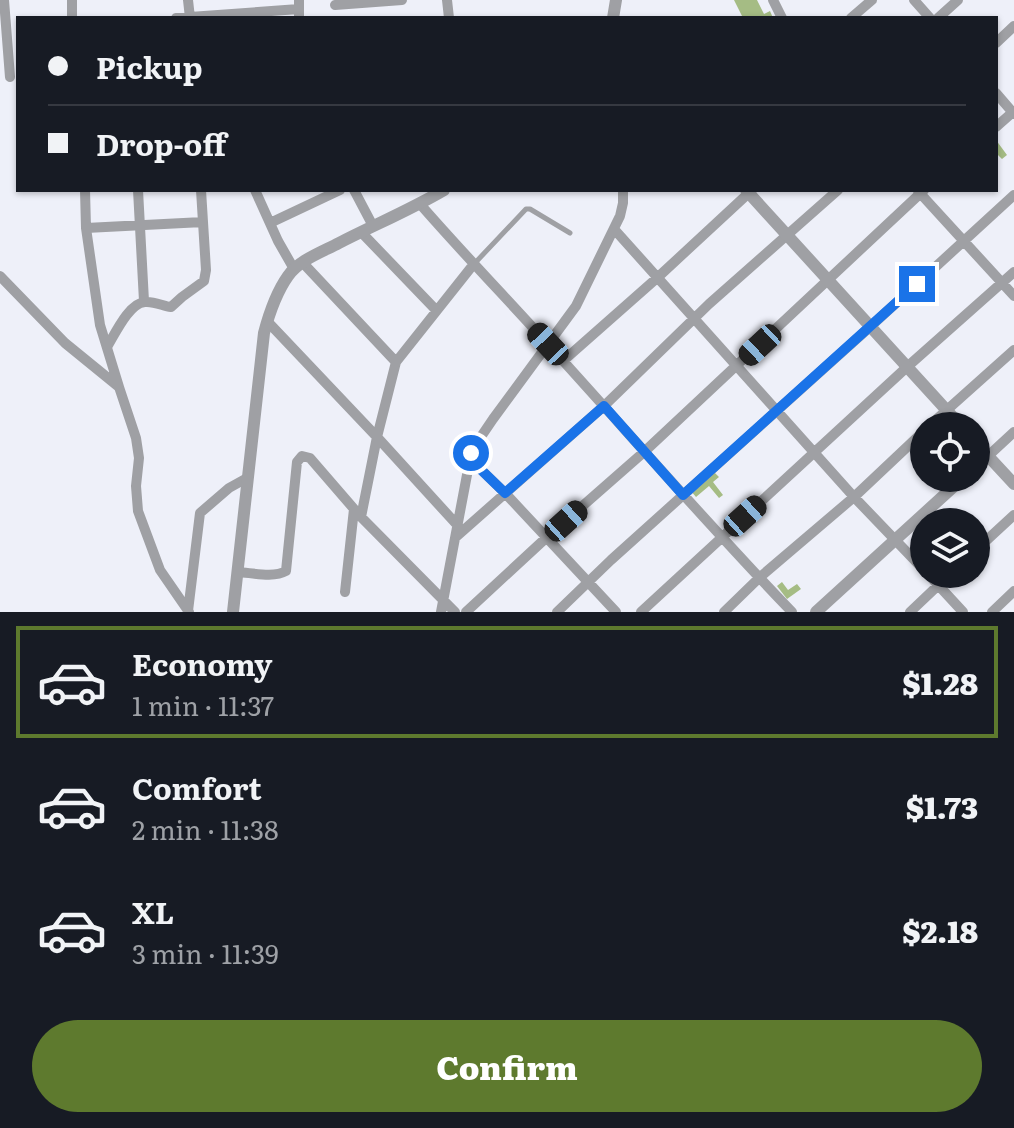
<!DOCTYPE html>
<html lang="en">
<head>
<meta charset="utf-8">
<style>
  :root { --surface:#171b24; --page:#242831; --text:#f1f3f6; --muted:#9ea1a6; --line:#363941; --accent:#5e7a2e }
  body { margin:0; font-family:Literata,serif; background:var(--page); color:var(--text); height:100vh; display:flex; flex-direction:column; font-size:30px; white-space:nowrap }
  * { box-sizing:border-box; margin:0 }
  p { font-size:26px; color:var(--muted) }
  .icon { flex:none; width:44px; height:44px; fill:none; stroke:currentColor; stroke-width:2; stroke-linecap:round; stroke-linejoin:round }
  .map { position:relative; height:612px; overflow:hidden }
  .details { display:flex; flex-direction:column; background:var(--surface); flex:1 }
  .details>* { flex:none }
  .top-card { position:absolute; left:16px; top:16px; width:982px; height:176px; border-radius:0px; box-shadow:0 2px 6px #0004; display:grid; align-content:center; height:176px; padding:0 32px; background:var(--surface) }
  .buttons { position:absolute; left:910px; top:412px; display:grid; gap:16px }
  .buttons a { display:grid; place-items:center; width:80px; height:80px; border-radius:50%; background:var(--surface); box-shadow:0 2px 6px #0004; font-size:40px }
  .end { position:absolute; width:36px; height:36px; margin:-18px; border:10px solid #1a73e8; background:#fff; box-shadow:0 0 0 4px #fff }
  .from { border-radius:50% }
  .car { position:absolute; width:24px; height:48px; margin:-24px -12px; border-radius:10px; box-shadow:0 0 6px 2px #0007; background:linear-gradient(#222 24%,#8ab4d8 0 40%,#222 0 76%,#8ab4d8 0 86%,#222 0) }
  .top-card b { display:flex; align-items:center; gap:28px; height:76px; font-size:30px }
  .top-card b+b { border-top:2px solid var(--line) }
  .top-card i { width:20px; height:20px; background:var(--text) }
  ul { padding:14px 0 0; list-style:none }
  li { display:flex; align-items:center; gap:24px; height:112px; margin:0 16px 12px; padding:0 16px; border:4px solid transparent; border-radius:0px }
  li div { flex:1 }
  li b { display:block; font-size:30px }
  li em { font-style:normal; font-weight:800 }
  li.selected { border-color:var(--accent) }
  li>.icon { width:72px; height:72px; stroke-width:1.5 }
  .primary-button { display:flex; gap:16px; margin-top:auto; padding:16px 32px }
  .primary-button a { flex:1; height:92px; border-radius:48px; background:var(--accent); color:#fff; font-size:32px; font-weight:800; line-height:92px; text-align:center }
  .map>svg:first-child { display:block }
</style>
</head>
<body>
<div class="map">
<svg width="1014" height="612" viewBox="0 0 1014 612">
  <rect width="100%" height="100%" fill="#eef0f9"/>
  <path fill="#a5bc84" d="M734,0h23l7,14 6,-3 3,7h-30z
    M996,140l11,15 -5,4 -6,-6z
    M714,472l5,5 -6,5 10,13 -4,3 -10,-12 -13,11 -5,-6z
    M782,582l6,8 9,-6 4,5 -14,10 -10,-13z"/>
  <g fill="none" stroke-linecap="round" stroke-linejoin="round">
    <path stroke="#9fa0a4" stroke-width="5" d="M474,264l52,-55h4l40,24"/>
    <path stroke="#9fa0a4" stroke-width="10" d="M4,0l6,77
      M72,0v18
      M188,0l2,18
      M299,0v18
      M447,0l2,18
      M773,0l9,18
      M914,0l16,18
      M335,5l67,-5
      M176,18l123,-9
      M851,18l21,-18
      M938,18l20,-18
      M996,43l18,-17
      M996,93l18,21
      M996,127l18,-16
      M85,190l1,38 14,97 19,62
      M138,190l6,111
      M255,190l23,51 16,28
      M354,190l19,36
      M918,191l96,105
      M420,204c47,54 97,105 145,159 75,83 149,168 227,249
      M270,223l70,-33
      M86,228l117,-6
      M614,229l240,268 70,73
      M361,232l75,78
      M303,263l93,99
      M0,276l65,67 54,44 17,51 3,20 -3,28 2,25 22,59 29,42
      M267,321l110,116 82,90
      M107,347c8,-13 22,-44 38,-45 9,-1 18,4 26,5l11,-10 22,-16 2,-11 -5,-80
      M563,361l94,-83 95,-88
      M929,426l85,-76
      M988,456l26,-24
      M470,459l35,34 111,119
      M361,517l16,-80 19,-75 77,-97
      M457,536l147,-130 105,-102 129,-114
      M976,550l38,-35
      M238,572c15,1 36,6 48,-1l11,-109 5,-6 8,2 51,59 94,95
      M928,574l35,38
      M345,592l9,-83
      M188,611l12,-98 29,-25 18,-10
      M441,612l29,-153 4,-12 19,-28 83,-113 44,-90 3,-13v-13
      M466,612l80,-74 98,-86 280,-262
      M557,612l54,-52 260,-234 143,-131
      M641,612l266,-245 107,-95
      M724,612l35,-34 95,-81 70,-66
      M910,612l40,-38
      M992,612l22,-21"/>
    <path stroke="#9fa0a4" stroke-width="12" d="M613,18l3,-18
      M746,190l215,236
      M976,443l38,41
      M233,612l31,-279c5,-19 12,-40 24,-57 11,-16 34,-24 51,-33 35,-18 71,-33 105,-53
      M816,612l147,-134"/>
  </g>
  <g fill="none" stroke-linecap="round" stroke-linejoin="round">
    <path stroke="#1a73e8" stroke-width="10" d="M471,453l-1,6 35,34 99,-87 79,89 234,-211"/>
  </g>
</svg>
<div class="buttons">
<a><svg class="icon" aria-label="locate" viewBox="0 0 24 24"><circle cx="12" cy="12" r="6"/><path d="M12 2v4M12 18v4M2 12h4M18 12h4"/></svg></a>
<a><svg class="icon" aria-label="layers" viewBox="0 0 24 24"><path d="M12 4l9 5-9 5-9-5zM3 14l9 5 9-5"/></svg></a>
</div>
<i class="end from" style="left:471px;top:453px"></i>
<i class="end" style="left:917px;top:284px"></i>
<i class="car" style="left:548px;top:344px;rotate:317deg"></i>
<i class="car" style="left:760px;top:345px;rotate:227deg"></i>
<i class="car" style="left:745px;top:516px;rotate:48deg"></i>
<i class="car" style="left:566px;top:521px;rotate:48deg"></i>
<div class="top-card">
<b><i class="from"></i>Pickup</b>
<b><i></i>Drop-off</b>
</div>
</div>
<section class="details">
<ul>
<li class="selected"><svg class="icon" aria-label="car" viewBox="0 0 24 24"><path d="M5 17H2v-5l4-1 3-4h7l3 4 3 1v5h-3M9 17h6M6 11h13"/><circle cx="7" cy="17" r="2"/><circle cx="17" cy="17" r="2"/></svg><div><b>Economy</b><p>1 min · 11:37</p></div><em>$1.28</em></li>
<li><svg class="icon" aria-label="car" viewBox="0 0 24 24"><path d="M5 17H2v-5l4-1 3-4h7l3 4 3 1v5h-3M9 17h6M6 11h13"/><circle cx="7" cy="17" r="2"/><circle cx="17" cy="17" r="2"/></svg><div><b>Comfort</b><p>2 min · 11:38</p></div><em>$1.73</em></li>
<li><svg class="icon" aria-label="car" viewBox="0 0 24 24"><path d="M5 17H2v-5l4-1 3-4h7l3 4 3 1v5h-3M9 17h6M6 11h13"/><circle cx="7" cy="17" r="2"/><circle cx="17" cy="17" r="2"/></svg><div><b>XL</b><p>3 min · 11:39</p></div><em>$2.18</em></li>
</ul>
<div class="primary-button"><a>Confirm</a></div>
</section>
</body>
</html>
